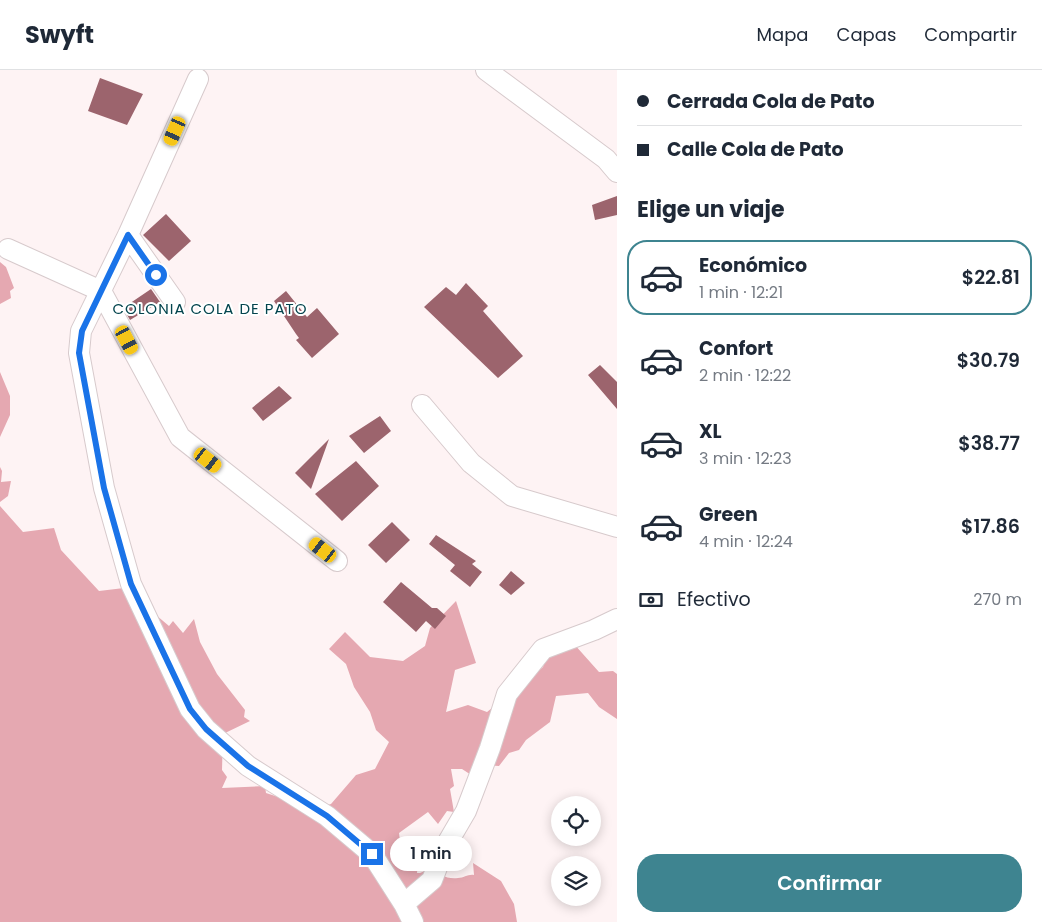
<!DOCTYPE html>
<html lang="es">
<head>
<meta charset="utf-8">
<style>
  :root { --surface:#fff; --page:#f2f2f3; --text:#1f2937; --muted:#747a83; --line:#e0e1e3; --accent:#3e8490 }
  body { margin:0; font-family:Poppins,sans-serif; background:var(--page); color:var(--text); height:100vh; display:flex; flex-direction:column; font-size:19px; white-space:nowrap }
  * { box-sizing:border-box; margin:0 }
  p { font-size:16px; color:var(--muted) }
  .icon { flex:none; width:28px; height:28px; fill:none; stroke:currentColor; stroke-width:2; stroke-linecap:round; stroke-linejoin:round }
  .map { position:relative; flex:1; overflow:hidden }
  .panel { display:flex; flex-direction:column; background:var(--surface); width:425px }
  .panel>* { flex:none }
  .guide { display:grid; align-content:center; height:110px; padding:0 20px; background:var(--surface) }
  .controls { position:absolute; left:551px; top:726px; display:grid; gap:10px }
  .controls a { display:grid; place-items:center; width:50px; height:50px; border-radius:50%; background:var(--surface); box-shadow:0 2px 12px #0003; font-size:25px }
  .end { position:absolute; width:22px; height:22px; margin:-11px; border:6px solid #1a73e8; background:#fff; box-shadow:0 0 0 2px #fff }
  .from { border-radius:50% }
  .bubble { position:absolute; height:35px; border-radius:18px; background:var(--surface); box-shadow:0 2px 12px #0003; font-size:16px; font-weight:600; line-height:35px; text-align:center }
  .car { position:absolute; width:15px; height:30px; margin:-15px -8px; border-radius:6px; box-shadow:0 0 4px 1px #0007; background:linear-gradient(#f5c518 24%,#345 0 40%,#f5c518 0 76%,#345 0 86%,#f5c518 0) }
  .guide b { display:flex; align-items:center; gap:18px; height:48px; font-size:19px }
  .guide b+b { border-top:1px solid var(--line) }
  .guide i { width:12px; height:12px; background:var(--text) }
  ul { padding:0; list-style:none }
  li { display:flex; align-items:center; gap:15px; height:75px; margin:0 10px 8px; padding:0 10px; border:2px solid transparent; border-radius:20px }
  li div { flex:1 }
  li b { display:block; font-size:19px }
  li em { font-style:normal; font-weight:600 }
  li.selected { border-color:var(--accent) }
  li>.icon { width:45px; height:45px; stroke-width:1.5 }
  h2 { padding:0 20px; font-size:22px; line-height:60px }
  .pay { display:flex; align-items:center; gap:12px; height:55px; padding:0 20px; font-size:19px }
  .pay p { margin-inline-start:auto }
  .button { display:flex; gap:10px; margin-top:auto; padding:10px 20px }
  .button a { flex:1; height:58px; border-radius:20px; background:var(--accent); color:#fff; font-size:20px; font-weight:600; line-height:58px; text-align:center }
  header { display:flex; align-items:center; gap:30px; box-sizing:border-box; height:70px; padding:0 25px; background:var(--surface); border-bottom:1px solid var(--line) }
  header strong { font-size:24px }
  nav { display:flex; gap:28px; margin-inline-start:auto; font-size:18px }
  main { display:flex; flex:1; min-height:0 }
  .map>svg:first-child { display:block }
</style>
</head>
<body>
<header>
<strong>Swyft</strong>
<nav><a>Mapa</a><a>Capas</a><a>Compartir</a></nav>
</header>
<main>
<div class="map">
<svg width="617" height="852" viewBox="0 0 617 852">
  <rect width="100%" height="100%" fill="#fef3f4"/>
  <path fill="#e5a8b1" d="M0,192l6,5 8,21 -4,3 1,7 -11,6z
    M0,302l10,24v19l-10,22z
    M0,397l2,4 -1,11 10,-1 -3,15 -8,6z
    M0,436l23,26 31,-4 7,22 38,41 25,-3 45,38 4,-5 10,12 11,-14 6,23 17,32 28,36 -1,7 6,4 -27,13 -1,36 5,7 -5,11 43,-2 1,7 49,16 16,-5 25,-29 19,-6 14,-27 -13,-12 -6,-18 -16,-25 -8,-23 -17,-15 16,-17 25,25 33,4 22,-15 5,-18 26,-27 20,62 -21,7 -9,42 22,-7 19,7 56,-45 4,-12 27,-11 25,28 14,-1 4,3v45l-18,-12 -11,-14 -32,3 -6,26 -24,18 -7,10 -10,3 -10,13 -15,-1 -2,17 -20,-13h-11l3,17 -4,3 4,23 -7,-1 -9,13 -10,-12 -29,21 2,16 17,12 -1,12h3l10,-4c8,4 17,11 28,9 6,0 10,-4 16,-3l-1,-12 28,18 13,23 3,18h-517z"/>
  <path fill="#9c646d" d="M100,8l43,16 -16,31 -39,-14z
    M617,126v19l-22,5 -3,-15z
    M166,144l25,27 -22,20 -26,-26z
    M466,213l22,23 -5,5 40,45 -25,22 -74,-71 22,-20 10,8z
    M151,219l9,13 -30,18 -7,-12z
    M286,221l21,26 10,-9 22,26 -27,24 -16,-18 3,-2 -3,-4 -22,-33z
    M600,295l17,17v27l-29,-34z
    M279,316l13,12 -29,23 -11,-13z
    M380,346l11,15 -27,22 -15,-17z
    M329,369l-18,50 -16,-16z
    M356,391l23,25 -37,35 -27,-27z
    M392,452l18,18 -24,23 -18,-18z
    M436,465l40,26 -4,3 10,8 -12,15 -20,-16 5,-6 -26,-21z
    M511,501l14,12 -14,12 -12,-10z
    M401,512l31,26h5l9,8 -11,13 -9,-8 -10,11 -33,-30z"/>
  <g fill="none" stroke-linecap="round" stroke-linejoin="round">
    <defs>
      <path id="minor" d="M486,0l120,89 11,13
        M198,9l-70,156 -47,96 -2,22 25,135 27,96 59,125 16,20 42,37 79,50 45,38 32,50 9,18
        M128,165l47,67
        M8,179l93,42 79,146 157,124
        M422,335l49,58 41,33 105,31
        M404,834l28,-24 13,-33 21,-36 24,-63 17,-54 36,-45 51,-19 23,-11"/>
    </defs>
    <use href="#minor" stroke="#d7cacc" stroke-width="22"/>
    <use href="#minor" stroke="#fff" stroke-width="20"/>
  </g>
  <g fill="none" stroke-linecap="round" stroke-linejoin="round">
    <path stroke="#1a73e8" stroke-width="6" d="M156,205l-28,-40 -46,96 -3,22 25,135 27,96 59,125 16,20 42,37 79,50 45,38"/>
  </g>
  <g text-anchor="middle" stroke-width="4" stroke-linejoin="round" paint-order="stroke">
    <g font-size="15" letter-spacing="1" fill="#04454e" stroke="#fff">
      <text x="210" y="244">COLONIA COLA DE PATO</text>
    </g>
  </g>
</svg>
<div class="controls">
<a><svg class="icon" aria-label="locate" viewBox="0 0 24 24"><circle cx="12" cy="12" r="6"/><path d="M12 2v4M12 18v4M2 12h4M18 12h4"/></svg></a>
<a><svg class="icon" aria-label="layers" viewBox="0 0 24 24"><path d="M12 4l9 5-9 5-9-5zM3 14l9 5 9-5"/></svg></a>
</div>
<i class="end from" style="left:156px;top:205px"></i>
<i class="end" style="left:372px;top:784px"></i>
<div class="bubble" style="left:390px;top:766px;width:82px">1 min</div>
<i class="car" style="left:175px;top:61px;rotate:204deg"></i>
<i class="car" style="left:127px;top:270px;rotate:152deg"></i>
<i class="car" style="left:208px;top:390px;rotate:128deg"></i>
<i class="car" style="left:323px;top:480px;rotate:308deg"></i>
</div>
<section class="panel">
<div class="guide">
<b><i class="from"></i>Cerrada Cola de Pato</b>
<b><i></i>Calle Cola de Pato</b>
</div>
<h2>Elige un viaje</h2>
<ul>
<li class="selected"><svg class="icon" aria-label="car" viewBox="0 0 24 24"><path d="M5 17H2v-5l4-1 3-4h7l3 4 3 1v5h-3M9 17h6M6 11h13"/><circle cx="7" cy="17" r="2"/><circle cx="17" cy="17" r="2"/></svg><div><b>Económico</b><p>1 min · 12:21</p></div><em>$22.81</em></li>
<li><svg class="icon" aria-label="car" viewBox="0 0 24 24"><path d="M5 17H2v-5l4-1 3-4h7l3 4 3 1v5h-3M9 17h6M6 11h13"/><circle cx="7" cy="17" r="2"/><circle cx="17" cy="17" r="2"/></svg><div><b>Confort</b><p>2 min · 12:22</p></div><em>$30.79</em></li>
<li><svg class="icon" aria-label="car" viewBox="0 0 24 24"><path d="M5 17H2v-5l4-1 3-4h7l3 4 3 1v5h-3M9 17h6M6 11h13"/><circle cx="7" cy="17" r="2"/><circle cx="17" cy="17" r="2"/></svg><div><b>XL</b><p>3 min · 12:23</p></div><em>$38.77</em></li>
<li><svg class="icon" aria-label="car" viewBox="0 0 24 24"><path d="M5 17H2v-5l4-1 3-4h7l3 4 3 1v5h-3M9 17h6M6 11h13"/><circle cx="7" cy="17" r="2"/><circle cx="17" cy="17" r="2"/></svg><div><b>Green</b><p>4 min · 12:24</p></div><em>$17.86</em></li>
</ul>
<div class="pay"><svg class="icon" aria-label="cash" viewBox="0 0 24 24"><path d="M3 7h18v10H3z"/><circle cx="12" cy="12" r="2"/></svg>Efectivo<p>270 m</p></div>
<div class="button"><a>Confirmar</a></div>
</section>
</main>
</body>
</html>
